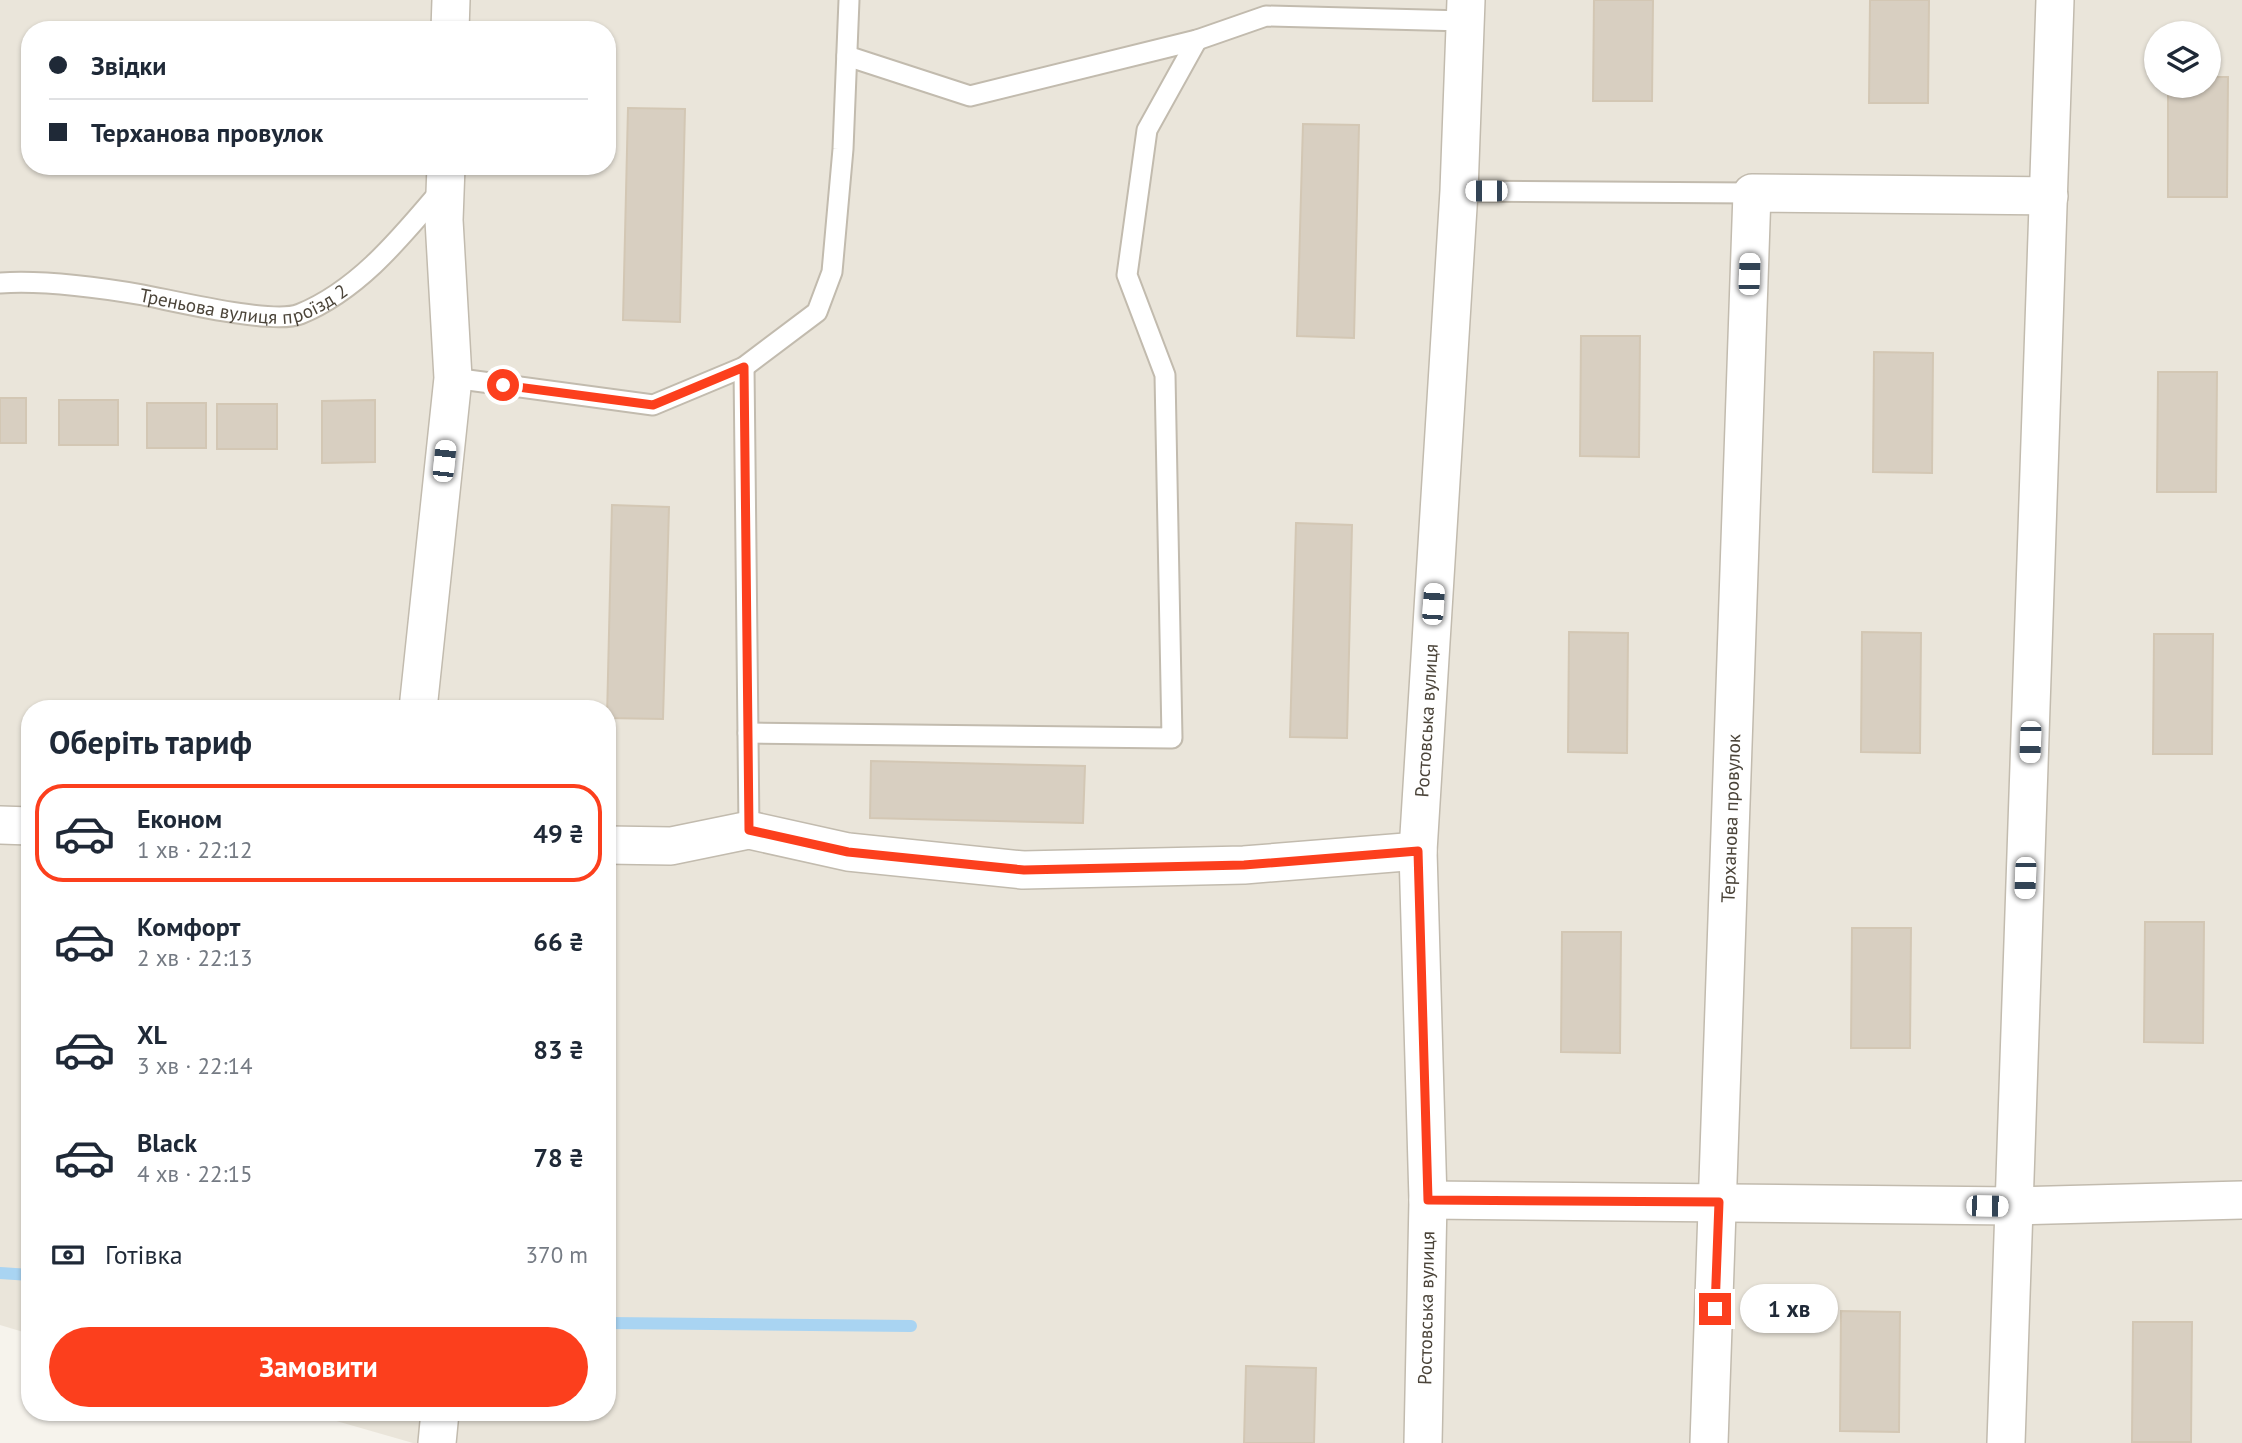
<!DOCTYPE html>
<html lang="uk">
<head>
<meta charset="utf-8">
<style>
  :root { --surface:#fff; --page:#f6f6f7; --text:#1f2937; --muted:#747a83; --line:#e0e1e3; --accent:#fc3f1d }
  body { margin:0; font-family:"PT Sans",sans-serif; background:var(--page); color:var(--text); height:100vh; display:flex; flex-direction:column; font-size:26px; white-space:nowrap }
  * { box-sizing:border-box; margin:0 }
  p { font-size:23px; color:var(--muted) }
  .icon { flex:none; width:38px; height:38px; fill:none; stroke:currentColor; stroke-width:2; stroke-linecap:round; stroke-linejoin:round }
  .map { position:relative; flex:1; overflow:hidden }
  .panel { position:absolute; left:21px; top:700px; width:595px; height:721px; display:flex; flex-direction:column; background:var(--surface); border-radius:28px; box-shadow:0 2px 5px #0004 }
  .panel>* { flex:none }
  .banner { position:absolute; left:21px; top:21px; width:595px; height:154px; border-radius:28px; box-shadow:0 2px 5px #0004; display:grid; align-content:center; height:154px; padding:0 28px; background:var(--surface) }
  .buttons { position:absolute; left:2144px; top:21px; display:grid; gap:14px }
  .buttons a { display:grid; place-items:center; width:77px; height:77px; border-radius:50%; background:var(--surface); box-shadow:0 2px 5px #0004; font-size:35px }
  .end { position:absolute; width:32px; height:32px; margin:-16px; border:9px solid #fc3f1d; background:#fff; box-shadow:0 0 0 4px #fff }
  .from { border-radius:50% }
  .bubble { position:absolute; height:49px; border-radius:24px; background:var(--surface); box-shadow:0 2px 5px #0004; font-size:23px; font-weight:700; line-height:49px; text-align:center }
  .car { position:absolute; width:21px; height:42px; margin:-21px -10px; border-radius:9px; box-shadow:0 0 5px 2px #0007; background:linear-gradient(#fff 24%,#345 0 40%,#fff 0 76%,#345 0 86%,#fff 0) }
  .banner b { display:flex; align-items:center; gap:24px; height:66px; font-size:26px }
  .banner b+b { border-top:2px solid var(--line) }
  .banner i { width:18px; height:18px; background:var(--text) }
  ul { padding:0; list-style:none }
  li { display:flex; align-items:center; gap:21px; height:98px; margin:0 14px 10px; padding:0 14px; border:4px solid transparent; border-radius:28px }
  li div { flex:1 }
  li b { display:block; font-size:26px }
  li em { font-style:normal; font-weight:700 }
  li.selected { border-color:var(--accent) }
  li>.icon { width:63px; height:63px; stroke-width:1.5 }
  h2 { padding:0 28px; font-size:32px; line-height:84px }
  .pay { display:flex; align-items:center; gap:18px; height:77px; padding:0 28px; font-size:26px }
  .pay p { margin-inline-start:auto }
  .button { display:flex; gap:14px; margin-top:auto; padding:14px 28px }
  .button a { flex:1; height:80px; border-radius:42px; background:var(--accent); color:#fff; font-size:28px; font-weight:700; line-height:80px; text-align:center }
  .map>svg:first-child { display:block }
</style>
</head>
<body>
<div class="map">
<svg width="2242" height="1443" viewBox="0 0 2242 1443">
  <rect width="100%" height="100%" fill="#f6f3ec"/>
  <path fill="#eae5da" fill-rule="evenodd" d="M0,0h2242v1443h-1829l-108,-31h302v-703h-577v625l-30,-9zM30,30h577v136h-577zM2156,33h52v53h-52z"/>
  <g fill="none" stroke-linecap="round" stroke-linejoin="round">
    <path stroke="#a9d4f2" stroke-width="12" d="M0,1273l30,2
      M607,1323l304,3"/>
  </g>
  <path fill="#d8cfc1" stroke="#d3c7b4" stroke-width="2" d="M1594,0h59l-1,101h-59z
    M1870,0h59l-1,103h-59z
    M2208,77h20l-1,120h-59v-111h40z
    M628,108l57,1 -5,213 -57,-2z
    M1303,124l56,1 -5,213 -57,-2z
    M1581,336h59l-1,121 -59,-1z
    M1874,352l59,1 -1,120 -59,-1z
    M2158,372h59l-1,120h-59z
    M0,398h26v45h-26z
    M59,400h59v45h-59z
    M375,400v62l-53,1v-62z
    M147,403h59v45h-59z
    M217,404h60v45h-60z
    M612,505l57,2 -6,212 -56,-1z
    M1296,523l56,2 -5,213 -57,-1z
    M1569,632l59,1 -1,120 -59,-1z
    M1862,632l59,1 -1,120 -59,-1z
    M2154,634h59l-1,120h-59z
    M871,761l214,5 -2,57 -213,-5z
    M2145,922h59l-1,121 -59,-1z
    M1852,928h59l-1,120h-59z
    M1562,932h59l-1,121 -59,-1z
    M1841,1311l59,1 -1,120 -59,-1z
    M2133,1322h59l-1,120h-59z
    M1246,1366l70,2 -2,75h-70z"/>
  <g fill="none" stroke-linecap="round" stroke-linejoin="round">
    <defs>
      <g id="lane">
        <path d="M847,56l123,40 227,-56 69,-24 199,5"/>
        <path d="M1459,191l293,2"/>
        <path id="s1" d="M0,283c41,-3 102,5 143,12 32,6 130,30 157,19 59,-24 102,-78 142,-125"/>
        <path d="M744,367l5,463"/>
        <path d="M453,378l200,27 91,-38 73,-55 15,-40 11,-123 6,-149"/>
        <path d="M748,733l424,5 -7,-363 -38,-100 20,-145 50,-90"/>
      </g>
      <g id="street">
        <path d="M450,30l1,-30"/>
        <path d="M418,709l35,-331 -9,-158 2,-54"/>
        <path d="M0,825l30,1"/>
        <path d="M607,845l64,1 78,-16 99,22 175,18 221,-5 174,-14"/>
        <path d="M1428,1200l585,6 229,-6"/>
        <path d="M437,1443l3,-31"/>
        <path id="s2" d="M1423,1443l5,-243 -10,-349 41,-660 7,-191"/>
        <path id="s3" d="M1709,1443l43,-1250 297,3"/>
        <path d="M2006,1443l49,-1443"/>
      </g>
    </defs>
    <use href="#lane" stroke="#c2bbae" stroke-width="23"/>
    <use href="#street" stroke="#c2bbae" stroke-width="40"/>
    <use href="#lane" stroke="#fff" stroke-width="19"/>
    <use href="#street" stroke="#fff" stroke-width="37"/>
  </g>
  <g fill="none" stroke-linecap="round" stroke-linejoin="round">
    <path stroke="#fc3f1d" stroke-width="9" d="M503,385l150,20 91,-38 5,463 99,22 176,18 220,-5 174,-14 10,349 291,2 -4,107"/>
  </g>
  <g text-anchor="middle" stroke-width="5" stroke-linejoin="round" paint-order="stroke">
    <g font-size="19" fill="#4b4439" stroke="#fff">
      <text dy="7" stroke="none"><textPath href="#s1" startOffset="248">Треньова вулиця проїзд 2</textPath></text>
      <text dy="7" stroke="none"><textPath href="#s2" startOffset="723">Ростовська вулиця</textPath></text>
      <text dy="7" stroke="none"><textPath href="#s3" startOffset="625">Терханова провулок</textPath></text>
      <text dy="7" stroke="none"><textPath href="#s2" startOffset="135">Ростовська вулиця</textPath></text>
    </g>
  </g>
</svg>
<div class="buttons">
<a><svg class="icon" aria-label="layers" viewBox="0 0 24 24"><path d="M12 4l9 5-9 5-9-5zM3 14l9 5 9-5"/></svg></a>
</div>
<i class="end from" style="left:503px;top:385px"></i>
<i class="end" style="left:1715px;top:1309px"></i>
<div class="bubble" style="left:1740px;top:1284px;width:98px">1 хв</div>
<i class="car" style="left:1486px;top:191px;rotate:270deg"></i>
<i class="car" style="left:1749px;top:274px;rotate:2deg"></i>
<i class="car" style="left:444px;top:461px;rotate:6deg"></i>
<i class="car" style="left:1433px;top:604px;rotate:4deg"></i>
<i class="car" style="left:2030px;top:742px;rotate:182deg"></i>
<i class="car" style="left:2025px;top:878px;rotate:182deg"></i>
<i class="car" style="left:1987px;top:1206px;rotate:91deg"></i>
<div class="banner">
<b><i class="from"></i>Звідки</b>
<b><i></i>Терханова провулок</b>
</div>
<section class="panel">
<h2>Оберіть тариф</h2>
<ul>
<li class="selected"><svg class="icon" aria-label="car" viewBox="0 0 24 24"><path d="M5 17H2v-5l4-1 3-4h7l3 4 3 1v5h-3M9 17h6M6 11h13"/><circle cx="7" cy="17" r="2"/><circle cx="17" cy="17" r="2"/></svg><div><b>Економ</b><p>1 хв · 22:12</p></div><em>49 ₴</em></li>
<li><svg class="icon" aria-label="car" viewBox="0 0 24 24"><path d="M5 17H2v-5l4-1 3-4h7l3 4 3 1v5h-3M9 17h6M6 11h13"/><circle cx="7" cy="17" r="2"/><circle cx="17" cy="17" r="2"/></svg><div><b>Комфорт</b><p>2 хв · 22:13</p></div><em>66 ₴</em></li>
<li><svg class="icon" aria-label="car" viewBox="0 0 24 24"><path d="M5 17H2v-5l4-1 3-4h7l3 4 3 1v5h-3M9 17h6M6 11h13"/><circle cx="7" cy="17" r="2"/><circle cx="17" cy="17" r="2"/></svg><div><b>XL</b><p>3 хв · 22:14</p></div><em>83 ₴</em></li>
<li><svg class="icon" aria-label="car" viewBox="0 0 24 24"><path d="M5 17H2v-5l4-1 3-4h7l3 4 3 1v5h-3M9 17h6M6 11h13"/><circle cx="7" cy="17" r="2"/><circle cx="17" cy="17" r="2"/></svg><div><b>Black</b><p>4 хв · 22:15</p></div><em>78 ₴</em></li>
</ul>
<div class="pay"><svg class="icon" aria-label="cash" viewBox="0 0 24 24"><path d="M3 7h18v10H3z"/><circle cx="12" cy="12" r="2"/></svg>Готівка<p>370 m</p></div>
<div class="button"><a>Замовити</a></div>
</section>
</div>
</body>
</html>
